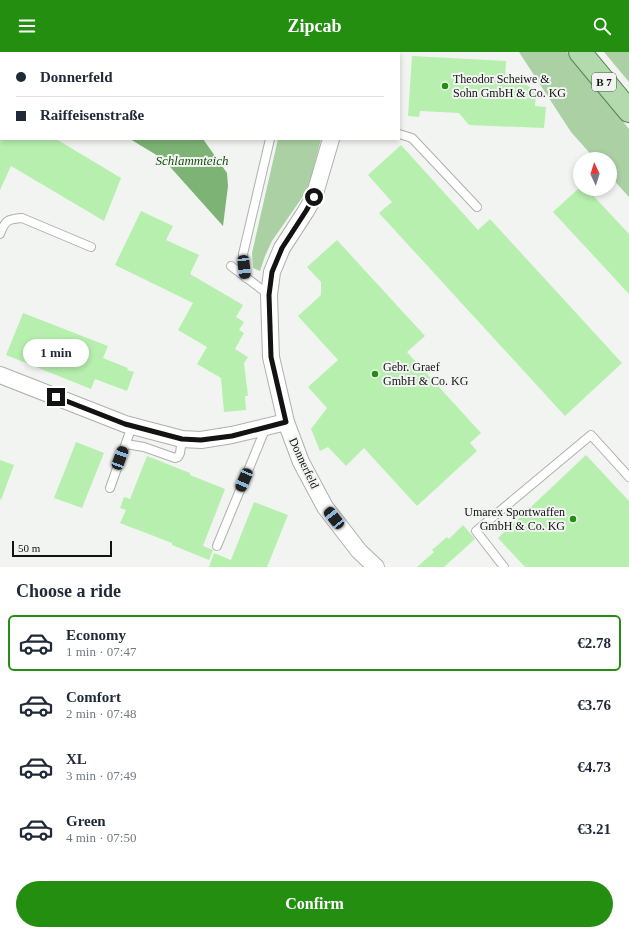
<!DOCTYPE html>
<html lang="en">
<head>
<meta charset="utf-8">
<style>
  :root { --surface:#fff; --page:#f2f2f3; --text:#1f2937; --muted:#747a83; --line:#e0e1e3; --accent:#248e11 }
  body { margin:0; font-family:"Times New Roman",serif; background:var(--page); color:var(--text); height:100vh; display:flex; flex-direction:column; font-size:15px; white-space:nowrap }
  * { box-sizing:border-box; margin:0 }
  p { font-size:13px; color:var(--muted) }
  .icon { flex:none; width:22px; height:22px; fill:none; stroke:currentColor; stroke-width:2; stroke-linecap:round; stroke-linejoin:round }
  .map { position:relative; height:515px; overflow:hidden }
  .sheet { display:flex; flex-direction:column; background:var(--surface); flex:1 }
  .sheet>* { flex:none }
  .guide { position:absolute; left:0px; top:0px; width:400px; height:88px; box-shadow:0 2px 6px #0003; display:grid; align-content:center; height:88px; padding:0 16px; background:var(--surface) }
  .needle { width:26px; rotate:356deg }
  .tools { position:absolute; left:573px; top:100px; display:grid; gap:8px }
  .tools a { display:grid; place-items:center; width:44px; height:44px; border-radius:50%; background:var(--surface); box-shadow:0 2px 6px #0003; font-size:20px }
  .scale { position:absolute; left:12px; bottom:10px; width:100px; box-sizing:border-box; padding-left:4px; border:2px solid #121312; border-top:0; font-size:11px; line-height:14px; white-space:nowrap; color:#121312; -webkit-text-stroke:3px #f2f4f2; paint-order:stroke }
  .end { position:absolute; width:18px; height:18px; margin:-9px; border:5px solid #121312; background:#fff; box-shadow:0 0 0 2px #fff }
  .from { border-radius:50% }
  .bubble { position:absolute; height:28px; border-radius:14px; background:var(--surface); box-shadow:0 2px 6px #0003; font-size:13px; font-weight:800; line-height:28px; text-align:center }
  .car { position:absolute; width:12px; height:24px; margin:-12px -6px; border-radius:5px; box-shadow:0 0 3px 1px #0007; background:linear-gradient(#222 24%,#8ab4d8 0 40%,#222 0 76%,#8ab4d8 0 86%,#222 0) }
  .guide b { display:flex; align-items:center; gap:14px; height:38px; font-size:15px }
  .guide b+b { border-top:1px solid var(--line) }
  .guide i { width:10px; height:10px; background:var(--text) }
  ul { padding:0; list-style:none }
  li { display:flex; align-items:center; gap:12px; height:56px; margin:0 8px 6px; padding:0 8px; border:2px solid transparent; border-radius:6px }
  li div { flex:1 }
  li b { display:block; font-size:15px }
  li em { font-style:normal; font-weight:800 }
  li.selected { border-color:var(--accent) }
  li>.icon { width:36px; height:36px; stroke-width:1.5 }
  h2 { padding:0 16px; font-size:18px; line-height:48px }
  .primary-button { display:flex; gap:8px; margin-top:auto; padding:8px 16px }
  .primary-button a { flex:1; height:46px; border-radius:24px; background:var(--accent); color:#fff; font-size:16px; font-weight:800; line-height:46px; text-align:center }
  header { display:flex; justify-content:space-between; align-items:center; height:52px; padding:0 16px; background:var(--accent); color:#fff; font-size:18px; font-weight:800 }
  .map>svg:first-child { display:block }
</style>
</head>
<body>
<header><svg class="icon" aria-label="menu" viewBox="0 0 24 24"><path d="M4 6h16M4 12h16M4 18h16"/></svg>Zipcab<svg class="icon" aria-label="search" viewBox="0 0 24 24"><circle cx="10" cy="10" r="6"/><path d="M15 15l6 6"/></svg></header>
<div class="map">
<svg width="629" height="515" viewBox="0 0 629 515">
  <rect width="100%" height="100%" fill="#f2f4f2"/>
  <path fill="#aad0a4" d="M519,0h48l62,77v68l-19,-21v-17h-15l-24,-27z
    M604,0h25v30z
    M278,87h43l-13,50 -36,52 -7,15 -5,15 -7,-3 -1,-15z"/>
  <path fill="#7db375" d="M130,87h73l24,34 1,13 -5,40 -60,-67z"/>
  <path fill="#b6efae" d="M412,4l94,5 -1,22 20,1 8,5 3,4 -1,13 11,1 -2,21 -75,-3 -10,-12 -39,-2 -1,6 -11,-1z
    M0,87h56l65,39 -17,43 -93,-55 -11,24z
    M401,93l77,85 12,-11 132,144 -57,53 -186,-203 13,-11 -24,-27z
    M578,137h9l42,45v60l-76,-82z
    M141,159l32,15 -7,14 33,15 -9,19 53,31 -7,12 8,5 -5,8 5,3 -9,16 13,8 -4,6 4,33h-3l1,14 -22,2 -3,-34 -24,-14 10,-17 -29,-17 15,-27 -78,-38z
    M337,188l88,96 -18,16 74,81 -11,10 7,8 -60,55 -53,-58 -18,18 -18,-19 -8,4 -9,-22 16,-21 -19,-21 30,-27 -40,-44 23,-21v-13l-14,-15z
    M23,261l85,33 -5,12 25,10 -1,2 7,2 -7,19 -32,-12 -4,10 -85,-34z
    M76,390l28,11 -22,55 -28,-10z
    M586,403l43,46v66h-104l-27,-29z
    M147,404l43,17v2l35,14 -22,57 10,4 -4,10 -37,-15v-2l-52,-20 6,-13 -6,-2 4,-11 6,2z
    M0,408l14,5 -13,35 -1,-1z
    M254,450l34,13 -21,52h-58l5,-14 17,7z
    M463,473l12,14 -31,28h-27l17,-15 -2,-2 15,-13 2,2z"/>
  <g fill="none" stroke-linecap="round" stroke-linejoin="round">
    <defs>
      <path id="service" d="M284,0v1
        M399,82l13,4 65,69
        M0,182c5,-14 8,-15 22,-16l69,29
        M231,214l38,29
        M246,226l-3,-24 27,-115
        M126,392l18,3 31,11 3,-1 2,-4 2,-14
        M110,436l22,-62
        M217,494l49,-119
        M504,515l-28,-36 115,-96 38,42"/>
      <path id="minor" d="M368,1l1,-1
        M331,87l-17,58 -8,14 -24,37 -10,24 -3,23 2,62 15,65 15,40 24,45 34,44 17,16
        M0,323l125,49 57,15 19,1 31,-5 54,-13"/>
      <path id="primary" d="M580,0l49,59"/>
    </defs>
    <use href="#service" stroke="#aeb0ae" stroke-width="10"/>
    <use href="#minor" stroke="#aeb0ae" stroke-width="18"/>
    <use href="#primary" stroke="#588452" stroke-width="24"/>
    <use href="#service" stroke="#fff" stroke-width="8"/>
    <use href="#minor" stroke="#fff" stroke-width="16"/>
    <use href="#primary" stroke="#b2daac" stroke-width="22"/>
  </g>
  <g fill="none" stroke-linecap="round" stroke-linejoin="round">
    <path stroke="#121312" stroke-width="5" d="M56,345l69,27 57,15 19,1 31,-4 54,-14 -15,-65 -2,-62 3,-23 10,-24 24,-37 8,-14"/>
  </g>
  <g fill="#248e11" stroke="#f2f4f2" stroke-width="1.5">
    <circle cx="445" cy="34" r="4"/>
    <circle cx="375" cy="322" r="4"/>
    <circle cx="573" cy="467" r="4"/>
  </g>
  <g text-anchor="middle" stroke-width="4" stroke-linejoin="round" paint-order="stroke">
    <rect fill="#f2f4f2" stroke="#555655" stroke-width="1" x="592" y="21" width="24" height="18" rx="3"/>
    <g font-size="11" font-weight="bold" fill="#121312">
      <text x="604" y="34">B 7</text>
    </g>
    <g font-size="12" fill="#121312" stroke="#f2f4f2" text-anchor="start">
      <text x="453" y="31">Theodor Scheiwe &amp;<tspan x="453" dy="14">Sohn GmbH &amp; Co. KG</tspan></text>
      <text x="383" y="319">Gebr. Graef<tspan x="383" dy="14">GmbH &amp; Co. KG</tspan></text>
      <text x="565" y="464" text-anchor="end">Umarex Sportwaffen<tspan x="565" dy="14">GmbH &amp; Co. KG</tspan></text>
    </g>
    <g font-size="12" fill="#121312" stroke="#f2f4f2">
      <text transform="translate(304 411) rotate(65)" y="4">Donnerfeld</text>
    </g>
    <g font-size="13" font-style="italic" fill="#184f11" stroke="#f2f4f2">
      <text x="192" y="113">Schlammteich</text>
    </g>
  </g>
</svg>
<div class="tools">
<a><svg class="needle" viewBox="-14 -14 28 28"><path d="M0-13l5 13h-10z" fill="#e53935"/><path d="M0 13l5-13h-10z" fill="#747a83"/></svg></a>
</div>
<div class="scale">50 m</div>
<i class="end from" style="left:314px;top:145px"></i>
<i class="end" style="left:56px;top:345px"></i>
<div class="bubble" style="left:23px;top:287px;width:66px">1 min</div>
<i class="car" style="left:244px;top:215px;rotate:174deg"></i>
<i class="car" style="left:120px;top:406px;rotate:20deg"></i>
<i class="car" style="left:244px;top:428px;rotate:203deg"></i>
<i class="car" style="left:334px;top:466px;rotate:322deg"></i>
<div class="guide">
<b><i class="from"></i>Donnerfeld</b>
<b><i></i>Raiffeisenstraße</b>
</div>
</div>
<section class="sheet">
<h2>Choose a ride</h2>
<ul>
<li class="selected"><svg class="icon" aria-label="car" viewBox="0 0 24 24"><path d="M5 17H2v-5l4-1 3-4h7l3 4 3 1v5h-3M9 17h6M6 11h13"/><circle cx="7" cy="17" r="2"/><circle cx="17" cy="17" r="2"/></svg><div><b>Economy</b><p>1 min · 07:47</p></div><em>€2.78</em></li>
<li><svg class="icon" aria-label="car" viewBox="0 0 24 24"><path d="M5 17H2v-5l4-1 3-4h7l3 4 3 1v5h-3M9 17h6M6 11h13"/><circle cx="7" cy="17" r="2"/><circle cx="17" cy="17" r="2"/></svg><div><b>Comfort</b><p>2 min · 07:48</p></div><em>€3.76</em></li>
<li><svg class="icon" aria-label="car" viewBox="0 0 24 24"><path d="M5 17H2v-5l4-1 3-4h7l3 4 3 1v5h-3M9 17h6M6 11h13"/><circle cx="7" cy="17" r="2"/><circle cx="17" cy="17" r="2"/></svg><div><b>XL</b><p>3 min · 07:49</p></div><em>€4.73</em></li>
<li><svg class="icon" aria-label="car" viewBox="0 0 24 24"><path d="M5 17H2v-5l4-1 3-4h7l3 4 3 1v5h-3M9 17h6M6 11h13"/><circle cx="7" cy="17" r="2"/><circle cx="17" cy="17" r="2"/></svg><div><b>Green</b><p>4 min · 07:50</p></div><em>€3.21</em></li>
</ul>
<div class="primary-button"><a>Confirm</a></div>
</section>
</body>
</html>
